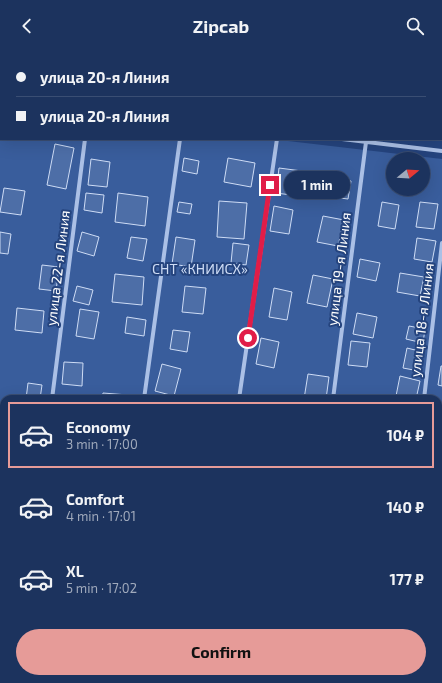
<!DOCTYPE html>
<html lang="en">
<head>
<meta charset="utf-8">
<style>
  :root { --surface:#1c335e; --page:#253b64; --text:#f1f3f6; --muted:#a0aabc; --line:#3a4e73; --accent:#e69b98 }
  body { margin:0; font-family:"Exo 2",sans-serif; background:var(--page); color:var(--text); height:100vh; display:flex; flex-direction:column; font-size:15px; white-space:nowrap }
  * { box-sizing:border-box; margin:0 }
  p { font-size:13px; color:var(--muted) }
  .icon { flex:none; width:22px; height:22px; fill:none; stroke:currentColor; stroke-width:2; stroke-linecap:round; stroke-linejoin:round }
  .map { position:relative; flex:1; overflow:hidden }
  .drawer { position:absolute; left:0px; top:343px; width:442px; height:288px; display:flex; flex-direction:column; background:var(--surface); border-radius:12px 12px 0 0; box-shadow:0 4px 16px #0002,0 0 0 1px var(--line) }
  .drawer>* { flex:none }
  .top-card { position:absolute; left:0px; top:0px; width:442px; height:88px; box-shadow:0 4px 16px #0002,0 0 0 1px var(--line); display:grid; align-content:center; height:88px; padding:0 16px; background:var(--surface) }
  .needle { width:26px; rotate:72deg }
  .fabs { position:absolute; left:386px; top:100px; display:grid; gap:8px }
  .fabs a { display:grid; place-items:center; width:44px; height:44px; border-radius:50%; background:var(--surface); box-shadow:0 4px 16px #0002,0 0 0 1px var(--line); font-size:20px }
  .end { position:absolute; width:18px; height:18px; margin:-9px; border:5px solid #e11d48; background:#fff; box-shadow:0 0 0 2px #fff }
  .from { border-radius:50% }
  .bubble { position:absolute; height:28px; border-radius:14px; background:var(--surface); box-shadow:0 4px 16px #0002,0 0 0 1px var(--line); font-size:13px; font-weight:700; line-height:28px; text-align:center }
  .top-card b { display:flex; align-items:center; gap:14px; height:38px; font-size:15px }
  .top-card b+b { border-top:1px solid var(--line) }
  .top-card i { width:10px; height:10px; background:var(--text) }
  ul { padding:7px 0 0; list-style:none }
  li { display:flex; align-items:center; gap:12px; height:66px; margin:0 8px 6px; padding:0 8px; border:2px solid transparent; border-radius:0px }
  li div { flex:1 }
  li b { display:block; font-size:15px }
  li em { font-style:normal; font-weight:700 }
  li.on { border-color:var(--accent) }
  li>.icon { width:36px; height:36px; stroke-width:1.5 }
  .cta { display:flex; gap:8px; margin-top:auto; padding:8px 16px }
  .cta a { flex:1; height:46px; border-radius:24px; background:var(--accent); color:#111; font-size:16px; font-weight:700; line-height:46px; text-align:center }
  header { display:flex; justify-content:space-between; align-items:center; height:52px; padding:0 16px; background:var(--surface); font-size:18px; font-weight:700 }
  .map>svg:first-child { display:block }
</style>
</head>
<body>
<header><svg class="icon" aria-label="back" viewBox="0 0 24 24"><path d="M15 5l-7 7 7 7"/></svg>Zipcab<svg class="icon" aria-label="search" viewBox="0 0 24 24"><circle cx="10" cy="10" r="6"/><path d="M15 15l6 6"/></svg></header>
<div class="map">
<svg width="442" height="631" viewBox="0 0 442 631">
  <rect width="100%" height="100%" fill="#25447e"/>
  <path fill="#395d9c" fill-rule="evenodd" d="M0,56h1v31h270l171,20v367h-4v-127h-434v83h-4zM393,107h30v30h-30z"/>
  <path fill="#4d6ea7" stroke="#cedcf5" d="M55,92l19,4 -8,41 -19,-4z
    M184,106l15,3 -2,13 -15,-3z
    M228,106l27,5 -4,24 -27,-5z
    M91,107l19,3 -3,25 -19,-2z
    M279,116l23,3 -3,25 -23,-3z
    M328,125l23,4 -3,18 -23,-3z
    M4,136l21,3 -4,24 -21,-3z
    M86,141l18,2 -2,18 -18,-3z
    M118,141l30,4 -3,29 -30,-4z
    M219,149l28,2 -3,36 -27,-2z
    M179,150l13,2 -2,10 -13,-2z
    M382,150l17,3 -4,24 -17,-3z
    M420,150l18,2 -4,25 -18,-2z
    M274,154l19,4 -4,24 -19,-3z
    M323,164l21,4 -6,26 -21,-4z
    M0,180l11,2 -3,20 -8,-1z
    M82,180l17,5 -5,19 -17,-5z
    M131,185l16,2 -4,22 -16,-3z
    M176,185l19,3 -4,27 -19,-3z
    M417,186l19,3 -4,21 -18,-3z
    M233,191l16,2 -3,20 -15,-2z
    M360,207l20,4 -4,18 -19,-4z
    M42,213l17,2 -3,24 -17,-2z
    M400,221l24,4 -4,19 -23,-4z
    M115,222l29,3 -2,28 -30,-3z
    M313,223l20,4 -6,28 -20,-4z
    M77,234l16,4 -4,15 -16,-4z
    M185,234l21,2 -3,26 -21,-2z
    M274,236l18,4 -5,28 -18,-3z
    M17,256l27,3 -2,22 -27,-3z
    M80,257l19,3 -5,27 -18,-3z
    M357,261l20,4 -4,21 -20,-4z
    M127,265l19,3 -2,16 -19,-3z
    M409,274l16,3 -2,14 -17,-4z
    M173,278l17,2 -3,20 -17,-3z
    M261,286l18,4 -5,26 -18,-4z
    M351,289l19,2 -3,24 -19,-2z
    M407,296l16,4 -4,19 -16,-3z
    M64,310l19,1 -1,23 -20,-2z
    M162,312l19,5 -7,27 -19,-5z
    M441,314h1v20l-4,-1z
    M308,322l21,3 -3,22h-22z
    M400,324l20,5 -4,18h-5l-15,-3z
    M28,331l14,2 -2,14h-14z
    M103,341l25,2v4h-26z
    M441,519h1v19h-3z
    M352,627h24l-1,4h-15l-9,-1z
    M389,627h25v4h-26z"/>
  <g fill="none" stroke-linecap="round" stroke-linejoin="round">
    <path stroke="#abc0e6" stroke-width="3" d="M4,0v1
      M38,1v-1
      M103,1v-1
      M0,54l1,-10"/>
    <path stroke="#abc0e6" stroke-width="4" d="M68,1v-1
      M0,58h1
      M342,87l100,12
      M52,347l33,-260
      M144,347l36,-260
      M239,347l38,-260
      M333,347l33,-257
      M424,347l18,-156
      M0,517l4,1
      M438,563h4"/>
  </g>
  <g fill="none" stroke-linecap="round" stroke-linejoin="round">
    <path stroke="#e11d48" stroke-width="5" d="M248,286l22,-153"/>
  </g>
  <g text-anchor="middle" stroke-width="4" stroke-linejoin="round" paint-order="stroke">
    <g font-size="14" fill="#fff" stroke="#25447e">
      <text transform="translate(58 216) rotate(-83)" y="5">улица 22-я Линия</text>
      <text transform="translate(339 217) rotate(-83)" y="5">улица 19-я Линия</text>
      <text transform="translate(422 268) rotate(-83)" y="5">улица 18-я Линия</text>
    </g>
    <g font-size="14" fill="#cedcf5" stroke="#25447e">
      <text x="200" y="222">СНТ «КНИИСХ»</text>
    </g>
  </g>
</svg>
<div class="fabs">
<a><svg class="needle" viewBox="-14 -14 28 28"><path d="M0-13l5 13h-10z" fill="#e53935"/><path d="M0 13l5-13h-10z" fill="#a0aabc"/></svg></a>
</div>
<i class="end from" style="left:248px;top:286px"></i>
<i class="end" style="left:270px;top:133px"></i>
<div class="bubble" style="left:284px;top:119px;width:66px">1 min</div>
<div class="top-card">
<b><i class="from"></i>улица 20-я Линия</b>
<b><i></i>улица 20-я Линия</b>
</div>
<section class="drawer">
<ul>
<li class="on"><svg class="icon" aria-label="car" viewBox="0 0 24 24"><path d="M5 17H2v-5l4-1 3-4h7l3 4 3 1v5h-3M9 17h6M6 11h13"/><circle cx="7" cy="17" r="2"/><circle cx="17" cy="17" r="2"/></svg><div><b>Economy</b><p>3 min · 17:00</p></div><em>104 ₽</em></li>
<li><svg class="icon" aria-label="car" viewBox="0 0 24 24"><path d="M5 17H2v-5l4-1 3-4h7l3 4 3 1v5h-3M9 17h6M6 11h13"/><circle cx="7" cy="17" r="2"/><circle cx="17" cy="17" r="2"/></svg><div><b>Comfort</b><p>4 min · 17:01</p></div><em>140 ₽</em></li>
<li><svg class="icon" aria-label="car" viewBox="0 0 24 24"><path d="M5 17H2v-5l4-1 3-4h7l3 4 3 1v5h-3M9 17h6M6 11h13"/><circle cx="7" cy="17" r="2"/><circle cx="17" cy="17" r="2"/></svg><div><b>XL</b><p>5 min · 17:02</p></div><em>177 ₽</em></li>
</ul>
<div class="cta"><a>Confirm</a></div>
</section>
</div>
</body>
</html>
